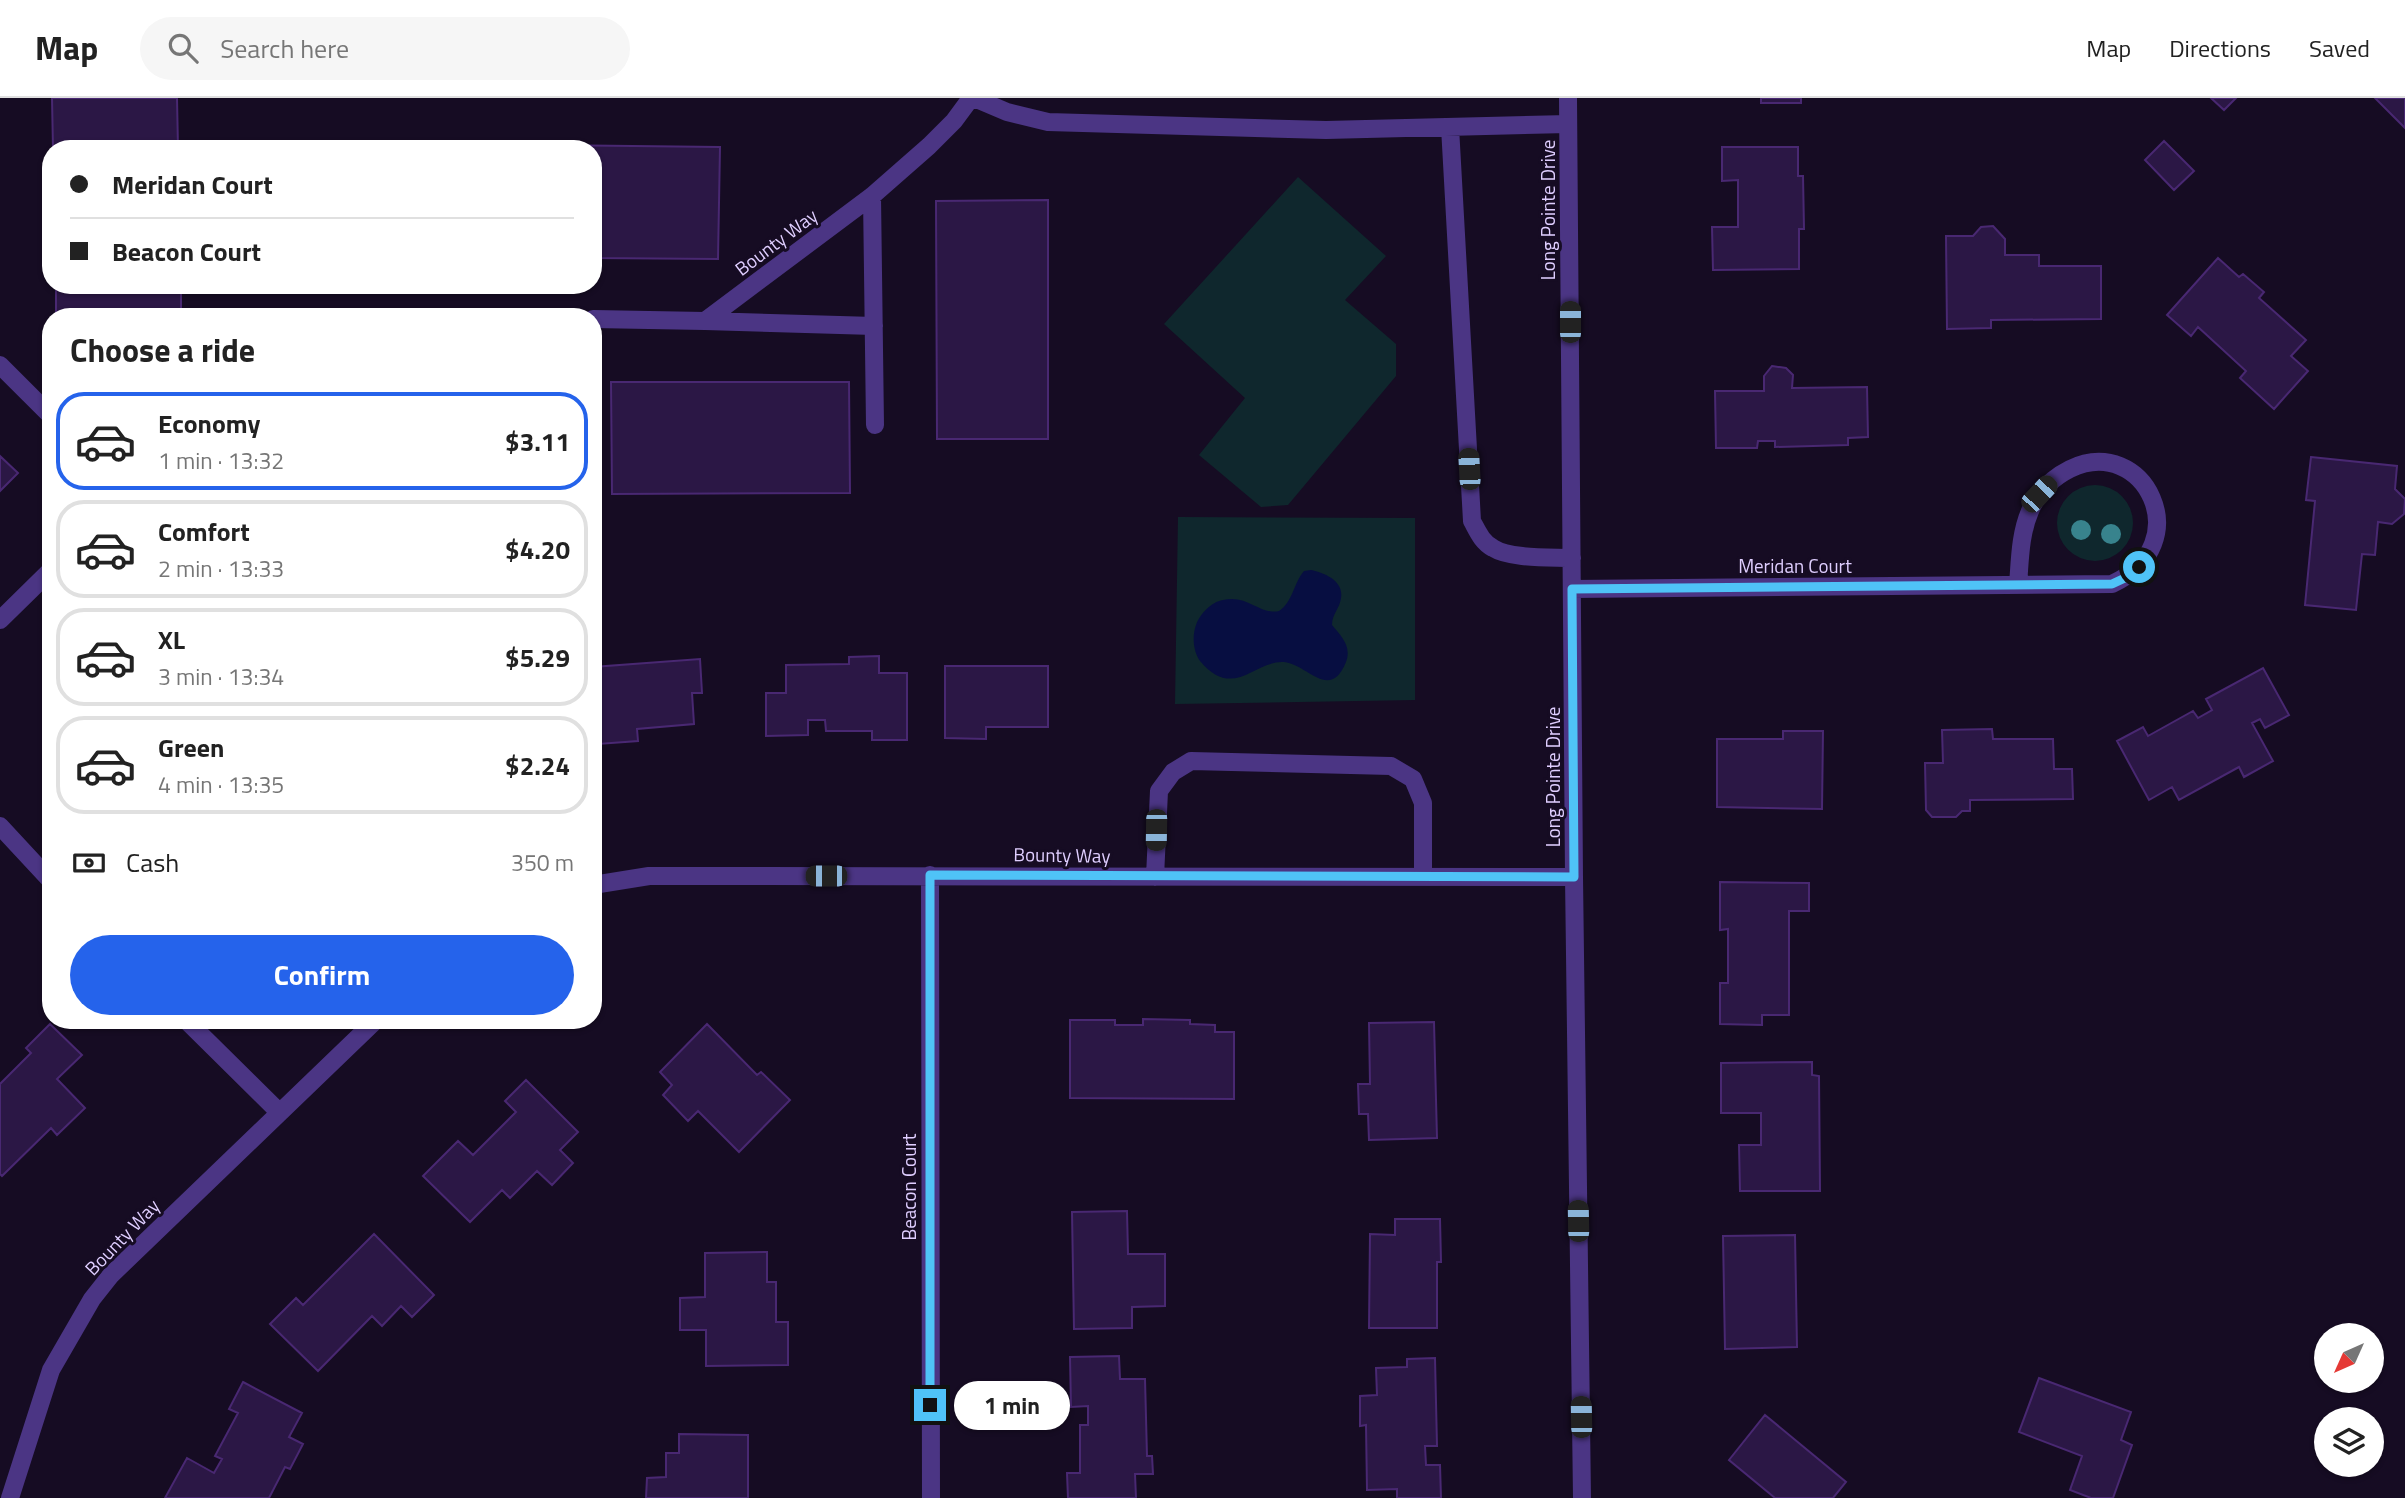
<!DOCTYPE html>
<html lang="en">
<head>
<meta charset="utf-8">
<style>
  :root { --surface:#fff; --page:#f6f6f6; --text:#222; --muted:#767676; --line:#e0e0e0; --accent:#2563eb }
  body { margin:0; font-family:"Titillium Web",sans-serif; background:var(--page); color:var(--text); height:100vh; display:flex; flex-direction:column; font-size:26px; white-space:nowrap }
  * { box-sizing:border-box; margin:0 }
  p { font-size:23px; color:var(--muted) }
  .icon { flex:none; width:38px; height:38px; fill:none; stroke:currentColor; stroke-width:2; stroke-linecap:round; stroke-linejoin:round }
  .map { position:relative; flex:1; overflow:hidden }
  .panel { position:absolute; left:42px; top:210px; width:560px; height:721px; display:flex; flex-direction:column; background:var(--surface); border-radius:28px; box-shadow:0 2px 5px #0004 }
  .panel>* { flex:none }
  .banner { position:absolute; left:42px; top:42px; width:560px; height:154px; border-radius:28px; box-shadow:0 2px 5px #0004; display:grid; align-content:center; height:154px; padding:0 28px; background:var(--surface) }
  .needle { width:46px; rotate:225deg }
  .fabs { position:absolute; left:2314px; top:1225px; display:grid; gap:14px }
  .fabs a { display:grid; place-items:center; width:70px; height:70px; border-radius:50%; background:var(--surface); box-shadow:0 2px 5px #0004; font-size:35px }
  .end { position:absolute; width:32px; height:32px; margin:-16px; border:9px solid #4fc3f7; background:#111; box-shadow:0 0 0 4px #111 }
  .from { border-radius:50% }
  .bubble { position:absolute; height:49px; border-radius:24px; background:var(--surface); box-shadow:0 2px 5px #0004; font-size:23px; font-weight:700; line-height:49px; text-align:center }
  .car { position:absolute; width:21px; height:42px; margin:-21px -10px; border-radius:9px; box-shadow:0 0 5px 2px #0007; background:linear-gradient(#222 24%,#8ab4d8 0 40%,#222 0 76%,#8ab4d8 0 86%,#222 0) }
  .banner b { display:flex; align-items:center; gap:24px; height:66px; font-size:26px }
  .banner b+b { border-top:2px solid var(--line) }
  .banner i { width:18px; height:18px; background:var(--text) }
  ul { padding:0; list-style:none }
  li { display:flex; align-items:center; gap:21px; height:98px; margin:0 14px 10px; padding:0 14px; border:4px solid var(--line); border-radius:28px }
  li div { flex:1 }
  li b { display:block; font-size:26px }
  li em { font-style:normal; font-weight:700 }
  li.on { border-color:var(--accent) }
  li>.icon { width:63px; height:63px; stroke-width:1.5 }
  h2 { padding:0 28px; font-size:32px; line-height:84px }
  .pay { display:flex; align-items:center; gap:18px; height:77px; padding:0 28px; font-size:26px }
  .pay p { margin-inline-start:auto }
  .button { display:flex; gap:14px; margin-top:auto; padding:14px 28px }
  .button a { flex:1; height:80px; border-radius:42px; background:var(--accent); color:#fff; font-size:28px; font-weight:700; line-height:80px; text-align:center }
  header { display:flex; align-items:center; gap:42px; box-sizing:border-box; height:98px; padding:0 35px; background:var(--surface); border-bottom:2px solid var(--line) }
  header strong { font-size:33px }
  nav { display:flex; gap:38px; margin-inline-start:auto; font-size:24px }
  .search { width:490px; height:63px; background:var(--page); display:flex; align-items:center; gap:18px; box-sizing:border-box; padding:0 24px; border-radius:38px; color:var(--muted); font-size:26px }
  .map>svg:first-child { display:block }
</style>
</head>
<body>
<header>
<strong>Map</strong>
<div class="search"><svg class="icon" aria-label="search" viewBox="0 0 24 24"><circle cx="10" cy="10" r="6"/><path d="M15 15l6 6"/></svg>Search here</div>
<nav><a>Map</a><a>Directions</a><a>Saved</a></nav>
</header>
<div class="map">
<svg width="2405" height="1400" viewBox="0 0 2405 1400">
  <rect width="100%" height="100%" fill="#160c23"/>
  <path fill="#0f272d" d="M1298,79l88,79 -41,44 51,44v32l-108,129 -27,2 -62,-52 46,-57 -81,-74z
    M2057 425a38 38 0 1 1 76 0a38 38 0 1 1-76 0Z
    M1178,419l237,1v182l-240,4z"/>
  <path fill="#070e41" d="M1311,472c14,3 33,11 30,28 -1,10 -9,16 -9,27 9,11 20,21 14,37 -16,40 -39,2 -62,0 -29,-2 -51,39 -84,-1 -7,-10 -8,-25 -4,-36 4,-11 15,-23 27,-25 25,-6 36,15 56,11 14,-9 14,-27 25,-40z"/>
  <path fill="#2b1745" stroke="#492872" stroke-width="2" d="M52,0h125l1,51h-125z
    M1761,0h40v5h-40z
    M2211,0h25l-12,12z
    M2375,0h30v30z
    M2164,43l30,30 -20,19 -29,-30z
    M545,47l175,2 -2,112 -125,-1v-109h-48z
    M1722,49h76v29h5l1,53h-5v40l-86,1 -1,-43h26v-47l-16,1z
    M1048,102v239h-111l-1,-238z
    M1993,128l12,13v16h34v11h62v53l-110,1v8l-44,1 -1,-93h27l8,-9z
    M2218,160l21,19 4,-3 21,18 -5,6 47,42 -15,16 17,15 -34,38 -34,-31 6,-7 -48,-44 -7,9 -24,-21z
    M56,187h125v32h-125z
    M1772,268l14,2 7,7 -1,13 75,-1 1,50 -20,1v7l-73,2v-6h-17l-1,7h-41l-1,-57h49v-15z
    M611,284h238l1,111 -238,1z
    M0,358l18,17 -18,18z
    M2311,359l86,9 -2,23 10,10 -1,15 -12,10 -14,-2 -3,33 -13,-1 -6,56 -51,-5 10,-104 -9,-1z
    M879,558v17h28v67h-35v-9h-46l-1,-11h-17v15l-42,1v-43h20v-28l63,-1v-7z
    M700,561l2,34h-10l2,31 -57,5 1,12 -40,3 -5,-77z
    M945,568h103v61h-62v12l-41,-1z
    M2263,570l26,47 -24,13 -5,-9 -8,4 21,38 -29,16 -5,-10 -60,33 -7,-13 -23,13 -32,-59 26,-14 5,9 45,-25 5,7 14,-8 -6,-11z
    M1992,631l1,10h60l1,30h18l1,30 -103,1v11h-8l-6,6h-24l-6,-7 -1,-47h18l-1,-33z
    M1783,633h40l-1,78 -105,-2v-68h66z
    M1720,784l89,1v28h-20v104h-27v10l-42,-1v-41h8v-54l-8,1z
    M1143,921l47,1v4l25,1v7h19v67l-164,-1v-78h45v5h28z
    M1434,924l3,116 -68,2 -1,-26h-9l-1,-30h12l-1,-61z
    M50,926l32,31 -25,24 28,29 -28,27 -6,-7 -49,48 -2,-2v-90l31,-31 -5,-5z
    M707,926l50,51 4,-3 29,28 -51,52 -41,-41 -10,10 -25,-26 9,-10 -12,-13z
    M1812,964v13l7,1 1,115h-80l-1,-46h22v-32h-40v-50z
    M526,982l52,52 -18,18 13,13 -21,22 -15,-14 -27,27 -8,-8 -32,32 -47,-46 35,-35 15,14 43,-43 -11,-11z
    M1127,1113l1,43h37v52l-33,1v21l-58,1 -2,-117z
    M1395,1121h45l1,43h-4v66h-68l1,-94 25,1z
    M374,1136l60,61 -22,22 -11,-11 -19,20 -10,-10 -54,55 -48,-47 26,-26 7,7z
    M1795,1137l2,112 -72,2 -2,-113z
    M767,1154v30h9v40h12v43l-82,1v-36h-26v-32l25,-1v-44z
    M1119,1258l1,23h25l2,77h5l1,18h-18l1,24h-68l-1,-25h13v-48h8v-19l-17,1 -1,-50z
    M1435,1260l2,88h-12l1,19h14l1,33h-44v-9l-30,1 -1,-65 -6,1v-30l17,-1 -1,-27 31,-1v-8z
    M2039,1280l92,34 -10,28 11,5 -19,53h-22l-21,-8 12,-34 -63,-24z
    M243,1284l59,31 -13,24 14,7 -13,25 -5,-2 -16,31h-104l22,-40 27,15 8,-14 -7,-3 23,-43 -9,-4z
    M1765,1317l81,67 -13,16h-58l-46,-38z
    M679,1336l69,1v63h-102l1,-20 19,-1v-24h13z"/>
  <g fill="none" stroke-linecap="round" stroke-linejoin="round">
    <path stroke="#4b3584" stroke-width="18" d="M974,0l33,14 41,10 278,8 242,-6
      M1568,0l6,779 8,621
      M1450,29l22,394c6,11 10,21 21,27 17,11 58,9 79,10
      M872,98l3,229
      M593,221l112,2 167,-125 57,-50 25,-25 17,-23
      M705,223l169,5
      M0,267l51,51
      M1572,491l540,-5c88,-40 32,-151 -42,-115 -18,9 -32,23 -40,42 -10,23 -10,49 -12,74
      M0,522l51,-50
      M0,728l51,55
      M930,777l1,623
      M1155,779l4,-86 14,-19 18,-11 200,5 22,13 10,24v74
      M593,787l56,-9 925,1
      M186,922l93,92
      M10,1400l41,-128 41,-71 19,-24 265,-255"/>
  </g>
  <g fill="#38838d">
    <circle cx="2081" cy="432" r="10"/>
    <circle cx="2111" cy="436" r="10"/>
  </g>
  <g fill="none" stroke-linecap="round" stroke-linejoin="round">
    <path stroke="#4fc3f7" stroke-width="9" d="M930,1307v-530l644,2 -2,-288 540,-5 15,-7 12,-10"/>
  </g>
  <g text-anchor="middle" stroke-width="6" stroke-linejoin="round" paint-order="stroke">
    <g font-size="19" fill="#dfceff" stroke="#160c23">
      <text transform="translate(1548 112) rotate(-90)" y="7">Long Pointe Drive</text>
      <text transform="translate(776 144) rotate(-37)" y="7">Bounty Way</text>
      <text x="1795" y="475">Meridan Court</text>
      <text transform="translate(1553 679) rotate(-90)" y="7">Long Pointe Drive</text>
      <text transform="translate(1062 757) rotate(1)" y="7">Bounty Way</text>
      <text transform="translate(909 1089) rotate(-90)" y="7">Beacon Court</text>
      <text transform="translate(122 1139) rotate(-46)" y="7">Bounty Way</text>
    </g>
  </g>
</svg>
<div class="fabs">
<a><svg class="needle" viewBox="-14 -14 28 28"><path d="M0-13l5 13h-10z" fill="#e53935"/><path d="M0 13l5-13h-10z" fill="#767676"/></svg></a>
<a><svg class="icon" aria-label="layers" viewBox="0 0 24 24"><path d="M12 4l9 5-9 5-9-5zM3 14l9 5 9-5"/></svg></a>
</div>
<i class="end from" style="left:2139px;top:469px"></i>
<i class="end" style="left:930px;top:1307px"></i>
<div class="bubble" style="left:954px;top:1283px;width:116px">1 min</div>
<i class="car" style="left:1570px;top:224px;rotate:0deg"></i>
<i class="car" style="left:1469px;top:371px;rotate:357deg"></i>
<i class="car" style="left:2039px;top:396px;rotate:43deg"></i>
<i class="car" style="left:1156px;top:732px;rotate:181deg"></i>
<i class="car" style="left:826px;top:778px;rotate:270deg"></i>
<i class="car" style="left:1578px;top:1123px;rotate:359deg"></i>
<i class="car" style="left:1581px;top:1319px;rotate:359deg"></i>
<div class="banner">
<b><i class="from"></i>Meridan Court</b>
<b><i></i>Beacon Court</b>
</div>
<section class="panel">
<h2>Choose a ride</h2>
<ul>
<li class="on"><svg class="icon" aria-label="car" viewBox="0 0 24 24"><path d="M5 17H2v-5l4-1 3-4h7l3 4 3 1v5h-3M9 17h6M6 11h13"/><circle cx="7" cy="17" r="2"/><circle cx="17" cy="17" r="2"/></svg><div><b>Economy</b><p>1 min · 13:32</p></div><em>$3.11</em></li>
<li><svg class="icon" aria-label="car" viewBox="0 0 24 24"><path d="M5 17H2v-5l4-1 3-4h7l3 4 3 1v5h-3M9 17h6M6 11h13"/><circle cx="7" cy="17" r="2"/><circle cx="17" cy="17" r="2"/></svg><div><b>Comfort</b><p>2 min · 13:33</p></div><em>$4.20</em></li>
<li><svg class="icon" aria-label="car" viewBox="0 0 24 24"><path d="M5 17H2v-5l4-1 3-4h7l3 4 3 1v5h-3M9 17h6M6 11h13"/><circle cx="7" cy="17" r="2"/><circle cx="17" cy="17" r="2"/></svg><div><b>XL</b><p>3 min · 13:34</p></div><em>$5.29</em></li>
<li><svg class="icon" aria-label="car" viewBox="0 0 24 24"><path d="M5 17H2v-5l4-1 3-4h7l3 4 3 1v5h-3M9 17h6M6 11h13"/><circle cx="7" cy="17" r="2"/><circle cx="17" cy="17" r="2"/></svg><div><b>Green</b><p>4 min · 13:35</p></div><em>$2.24</em></li>
</ul>
<div class="pay"><svg class="icon" aria-label="cash" viewBox="0 0 24 24"><path d="M3 7h18v10H3z"/><circle cx="12" cy="12" r="2"/></svg>Cash<p>350 m</p></div>
<div class="button"><a>Confirm</a></div>
</section>
</div>
</body>
</html>
